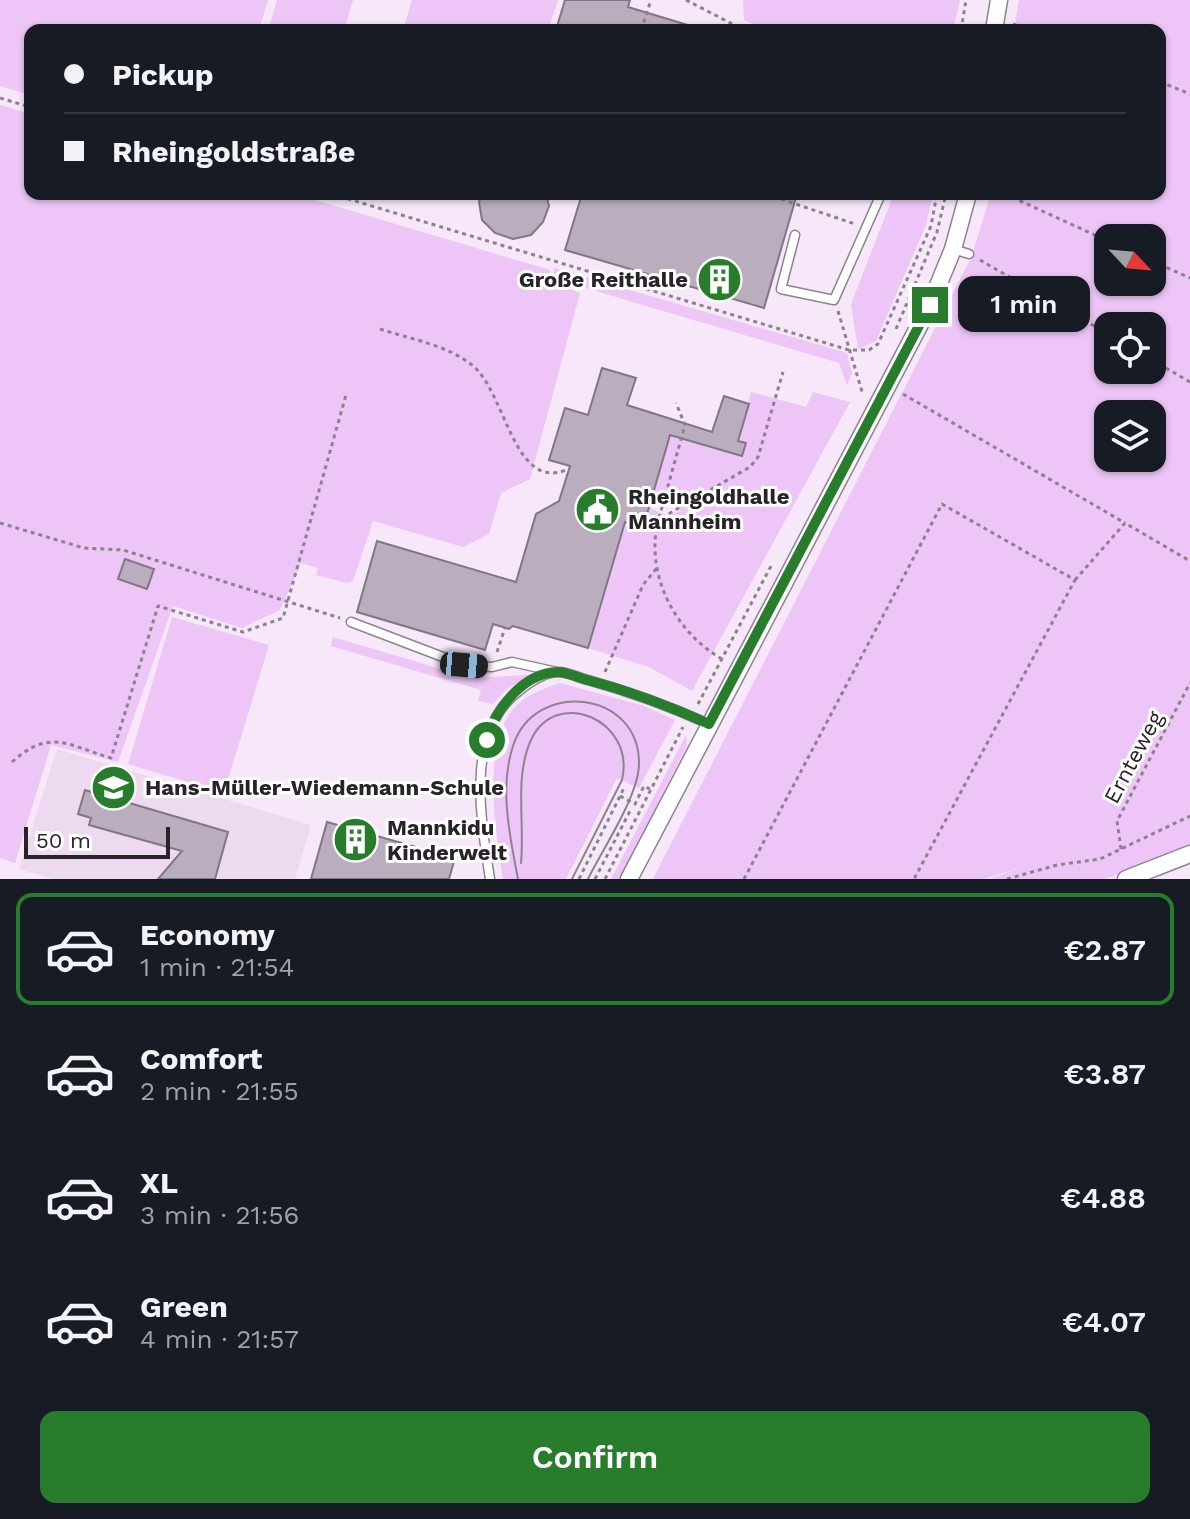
<!DOCTYPE html>
<html lang="en">
<head>
<meta charset="utf-8">
<style>
  :root { --surface:#171b24; --page:#242831; --text:#f1f3f6; --muted:#9ea1a6; --line:#363941; --accent:#277d2b }
  body { margin:0; font-family:"Work Sans",sans-serif; background:var(--page); color:var(--text); height:100vh; display:flex; flex-direction:column; font-size:30px; white-space:nowrap }
  * { box-sizing:border-box; margin:0 }
  p { font-size:26px; color:var(--muted) }
  .icon { flex:none; width:44px; height:44px; fill:none; stroke:currentColor; stroke-width:2; stroke-linecap:round; stroke-linejoin:round }
  .map { position:relative; height:879px; overflow:hidden }
  .drawer { display:flex; flex-direction:column; background:var(--surface); flex:1 }
  .drawer>* { flex:none }
  .top-card { position:absolute; left:24px; top:24px; width:1142px; height:176px; border-radius:16px; box-shadow:0 2px 6px #0004; display:grid; align-content:center; height:176px; padding:0 40px; background:var(--surface) }
  .needle { width:52px; rotate:116deg }
  .fabs { position:absolute; left:1094px; top:224px; display:grid; gap:16px }
  .fabs a { display:grid; place-items:center; width:72px; height:72px; border-radius:16px; background:var(--surface); box-shadow:0 2px 6px #0004; font-size:40px }
  .scale { position:absolute; left:24px; bottom:20px; width:146px; box-sizing:border-box; padding-left:8px; border:4px solid #282329; border-top:0; font-size:22px; line-height:28px; white-space:nowrap; color:#282329; -webkit-text-stroke:6px #fff; paint-order:stroke }
  .end { position:absolute; width:36px; height:36px; margin:-18px; border:10px solid #277d2b; background:#fff; box-shadow:0 0 0 4px #fff }
  .from { border-radius:50% }
  .bubble { position:absolute; height:56px; border-radius:16px; background:var(--surface); box-shadow:0 2px 6px #0004; font-size:26px; font-weight:600; line-height:56px; text-align:center }
  .car { position:absolute; width:24px; height:48px; margin:-24px -12px; border-radius:10px; box-shadow:0 0 6px 2px #0007; background:linear-gradient(#222 24%,#8ab4d8 0 40%,#222 0 76%,#8ab4d8 0 86%,#222 0) }
  .top-card b { display:flex; align-items:center; gap:28px; height:76px; font-size:30px }
  .top-card b+b { border-top:2px solid var(--line) }
  .top-card i { width:20px; height:20px; background:var(--text) }
  ul { padding:14px 0 0; list-style:none }
  li { display:flex; align-items:center; gap:24px; height:112px; margin:0 16px 12px; padding:0 24px; border:4px solid transparent; border-radius:16px }
  li div { flex:1 }
  li b { display:block; font-size:30px }
  li em { font-style:normal; font-weight:600 }
  li.selected { border-color:var(--accent) }
  li>.icon { width:72px; height:72px; stroke-width:1.5 }
  .action { display:flex; gap:16px; margin-top:auto; padding:16px 40px }
  .action a { flex:1; height:92px; border-radius:16px; background:var(--accent); color:#fff; font-size:32px; font-weight:600; line-height:92px; text-align:center }
  .map>svg:first-child { display:block }
</style>
</head>
<body>
<div class="map">
<svg width="1190" height="879" viewBox="0 0 1190 879">
  <rect width="100%" height="100%" fill="#f6e7f9"/>
  <path fill="#eddaf1" d="M57,749l254,76 -16,54h-242l-34,-10z"/>
  <path fill="#edc5f6" fill-rule="evenodd" d="M0,0h268l-9,30h-229v65l-30,-9z
    M277,0h76l-9,30h-76z
    M412,0h146l-10,30h-145z
    M743,0h217l-7,30h-187l-22,-10z
    M1019,0h171v848l-85,31h-116l33,-12 -38,12h-331l318,-621 20,-64h169v-164h-146zM1108,238h44v44h-44zM1108,326h44v44h-44zM1108,414h44v44h-44z
    M0,105l30,9v80h265l255,76v11l30,12 -50,186 -29,14 -12,41 -26,13 -90,-26 -20,60 -6,2 -31,-8 2,-7 -17,-5 -21,47 -38,18 -69,-22 -55,156 -67,-17 -36,118 -15,-5z
    M894,194h39l-7,31 -50,116 -18,8 -7,-45z
    M554,268l293,85 5,20 -5,12 -8,-22 -287,-85z
    M751,392l55,15 7,-15 37,10 -158,289 -43,-24 -61,-19 37,-126 18,6 6,-21 19,10 12,-6 -5,-12 -22,-4 17,-60 64,18z
    M172,617l97,28 -45,148 -96,-29z
    M333,637l138,41 58,-3 -23,15 -13,14 -15,-3 3,-11 -150,-44z
    M560,683l84,23 31,14 -36,68 -22,-10 -51,101h-63c-7,-46 -23,-137 13,-173 12,-12 29,-18 44,-23z
    M686,735l1,11 -68,133h-8z"/>
  <path fill="#baadbd" stroke="#827585" stroke-width="2" d="M565,0h65l-2,7 63,19 -1,4h-134z
    M482,194h64l3,12 -6,16 -12,13 -18,4 -18,-6 -13,-13 -3,-18z
    M582,194h215l-33,114 -199,-58z
    M602,368l34,10 -9,27 85,27 12,-36 25,8 -11,37 8,2 -4,13 -72,-21 -27,93 -18,-6 -37,126 -75,-22 -4,3 -16,-5 -8,26 -128,-38 20,-71 139,41 20,-68 23,-13 11,-35 -21,-6 16,-52 23,7z
    M125,559l29,10 -7,20 -29,-10z
    M85,790l143,42 -13,47h-57l24,-28 -93,-26 2,-7 -13,-4z
    M327,822l128,36 -6,21h-138z"/>
  <g fill="none" stroke-linecap="round" stroke-linejoin="round">
    <defs>
      <path id="lane" d="M795,235l-14,54 53,11 47,-106
        M953,249l16,5
        M351,622l113,43 28,2 20,-5 45,10
        M490,879c-9,-60 -26,-148 30,-189 10,-8 25,-18 39,-18 9,0 20,6 29,8 43,12 81,26 121,44"/>
      <path id="street" d="M994,30l5,-30
        M629,879l301,-574 23,-56 15,-55
        M1126,879l64,-25"/>
    </defs>
    <use href="#lane" stroke="#8f8292" stroke-width="11"/>
    <use href="#street" stroke="#8f8292" stroke-width="19"/>
    <path stroke="#8c828e" stroke-width="3" stroke-dasharray="4 4" stroke-linecap="butt" d="M686,0l58,30
      M1013,24l15,6
      M641,30l10,-30
      M961,30l5,-30
      M1160,82l30,12
      M0,98l30,9
      M332,194l517,156h20l9,-6 53,-118 6,-32
      M766,194l89,30
      M1005,194l103,47
      M980,260l128,74
      M1152,261l38,17
      M838,311l25,84
      M380,329c30,10 67,16 92,36 34,27 41,126 94,105
      M896,329l41,-97 9,-38
      M1152,360l38,22
      M903,394l222,129
      M659,518l26,-93 -9,-22
      M0,523l84,25 39,2 217,68
      M1075,580l50,-57 65,38
      M497,652l8,-24
      M722,659c-47,-27 -77,-84 -64,-139l92,-53 8,-10 25,-85
      M605,672l38,-87 13,-16
      M698,704l73,-138
      M12,762c38,-34 55,-17 99,-4l47,-152 85,26 40,-14 63,-223
      M620,796l15,8 9,-18 6,3
      M1121,849l-4,-28 73,-138
      M579,879l45,-91
      M595,879l35,-68
      M605,879l78,-152
      M744,879l198,-375 133,76 -161,299
      M1007,879l50,-14 43,-6 90,-43"/>
    <use href="#lane" stroke="#fff" stroke-width="8"/>
    <use href="#street" stroke="#fff" stroke-width="16"/>
    <path stroke="#8d838f" stroke-width="2" d="M521,863c4,-40 -7,-86 10,-123 25,-54 105,-20 91,40l-50,99
      M518,879c-8,-42 -19,-91 -5,-133 21,-67 126,-56 126,17 0,33 -36,85 -51,116"/>
  </g>
  <g fill="none" stroke-linecap="round" stroke-linejoin="round">
    <path stroke="#277d2b" stroke-width="10" d="M487,740c8,-30 35,-67 71,-68 8,0 21,6 29,8 43,11 82,26 122,44l221,-419"/>
  </g>
  <defs>
    <symbol id="building-disc" viewBox="-11 -11 22 22"><circle r="9.5" fill="#277d2b" stroke="#fff"/><path d="M-4-6H4V6H1V3H-1V6H-4ZM-2.5-4.3h1.7v1.8h-1.7ZM.8-4.3h1.7v1.8H.8ZM-2.5-1h1.7V.8h-1.7ZM.8-1h1.7V.8H.8Z" fill="#fff"/></symbol>
    <symbol id="civic-disc" viewBox="-11 -11 22 22"><circle r="9.5" fill="#277d2b" stroke="#fff"/><path d="M-.6-6.5H3V-4.5H.6V-3L4-1V1h2V6H-6V1h2V-1L-.6-3ZM-1.2 2.5V6h2.4V2.5Z" fill="#fff"/></symbol>
    <symbol id="school-disc" viewBox="-11 -11 22 22"><circle r="9.5" fill="#277d2b" stroke="#fff"/><path d="M0-5L7-2L0 1L-7-2ZM-4 1L0 2.5L4 1V4Q0 6-4 4Z" fill="#fff"/></symbol>
  </defs>
  <g fill-rule="evenodd">
    <use href="#building-disc" x="694" y="254" width="51" height="51"/>
    <use href="#civic-disc" x="572" y="484" width="51" height="51"/>
    <use href="#school-disc" x="88" y="762" width="51" height="51"/>
    <use href="#building-disc" x="330" y="814" width="51" height="51"/>
  </g>
  <g text-anchor="middle" stroke-width="6" stroke-linejoin="round" paint-order="stroke">
    <g font-size="22" font-weight="bold" fill="#282329" stroke="#fff" text-anchor="start">
      <text x="688" y="287" text-anchor="end">Große Reithalle</text>
      <text x="628" y="504">Rheingoldhalle<tspan x="628" dy="25">Mannheim</tspan></text>
      <text x="145" y="795">Hans-Müller-Wiedemann-Schule</text>
      <text x="387" y="835">Mannkidu<tspan x="387" dy="25">Kinderwelt</tspan></text>
    </g>
    <g font-size="22" fill="#282329" stroke="#fff">
      <text transform="translate(1133 757) rotate(-62)" y="8">Ernteweg</text>
    </g>
  </g>
</svg>
<div class="fabs">
<a><svg class="needle" viewBox="-14 -14 28 28"><path d="M0-13l5 13h-10z" fill="#e53935"/><path d="M0 13l5-13h-10z" fill="#9ea1a6"/></svg></a>
<a><svg class="icon" aria-label="locate" viewBox="0 0 24 24"><circle cx="12" cy="12" r="6"/><path d="M12 2v4M12 18v4M2 12h4M18 12h4"/></svg></a>
<a><svg class="icon" aria-label="layers" viewBox="0 0 24 24"><path d="M12 4l9 5-9 5-9-5zM3 14l9 5 9-5"/></svg></a>
</div>
<div class="scale">50 m</div>
<i class="end from" style="left:487px;top:740px"></i>
<i class="end" style="left:930px;top:305px"></i>
<div class="bubble" style="left:958px;top:276px;width:132px">1 min</div>
<i class="car" style="left:464px;top:665px;rotate:95deg"></i>
<div class="top-card">
<b><i class="from"></i>Pickup</b>
<b><i></i>Rheingoldstraße</b>
</div>
</div>
<section class="drawer">
<ul>
<li class="selected"><svg class="icon" aria-label="car" viewBox="0 0 24 24"><path d="M5 17H2v-5l4-1 3-4h7l3 4 3 1v5h-3M9 17h6M6 11h13"/><circle cx="7" cy="17" r="2"/><circle cx="17" cy="17" r="2"/></svg><div><b>Economy</b><p>1 min · 21:54</p></div><em>€2.87</em></li>
<li><svg class="icon" aria-label="car" viewBox="0 0 24 24"><path d="M5 17H2v-5l4-1 3-4h7l3 4 3 1v5h-3M9 17h6M6 11h13"/><circle cx="7" cy="17" r="2"/><circle cx="17" cy="17" r="2"/></svg><div><b>Comfort</b><p>2 min · 21:55</p></div><em>€3.87</em></li>
<li><svg class="icon" aria-label="car" viewBox="0 0 24 24"><path d="M5 17H2v-5l4-1 3-4h7l3 4 3 1v5h-3M9 17h6M6 11h13"/><circle cx="7" cy="17" r="2"/><circle cx="17" cy="17" r="2"/></svg><div><b>XL</b><p>3 min · 21:56</p></div><em>€4.88</em></li>
<li><svg class="icon" aria-label="car" viewBox="0 0 24 24"><path d="M5 17H2v-5l4-1 3-4h7l3 4 3 1v5h-3M9 17h6M6 11h13"/><circle cx="7" cy="17" r="2"/><circle cx="17" cy="17" r="2"/></svg><div><b>Green</b><p>4 min · 21:57</p></div><em>€4.07</em></li>
</ul>
<div class="action"><a>Confirm</a></div>
</section>
</body>
</html>
